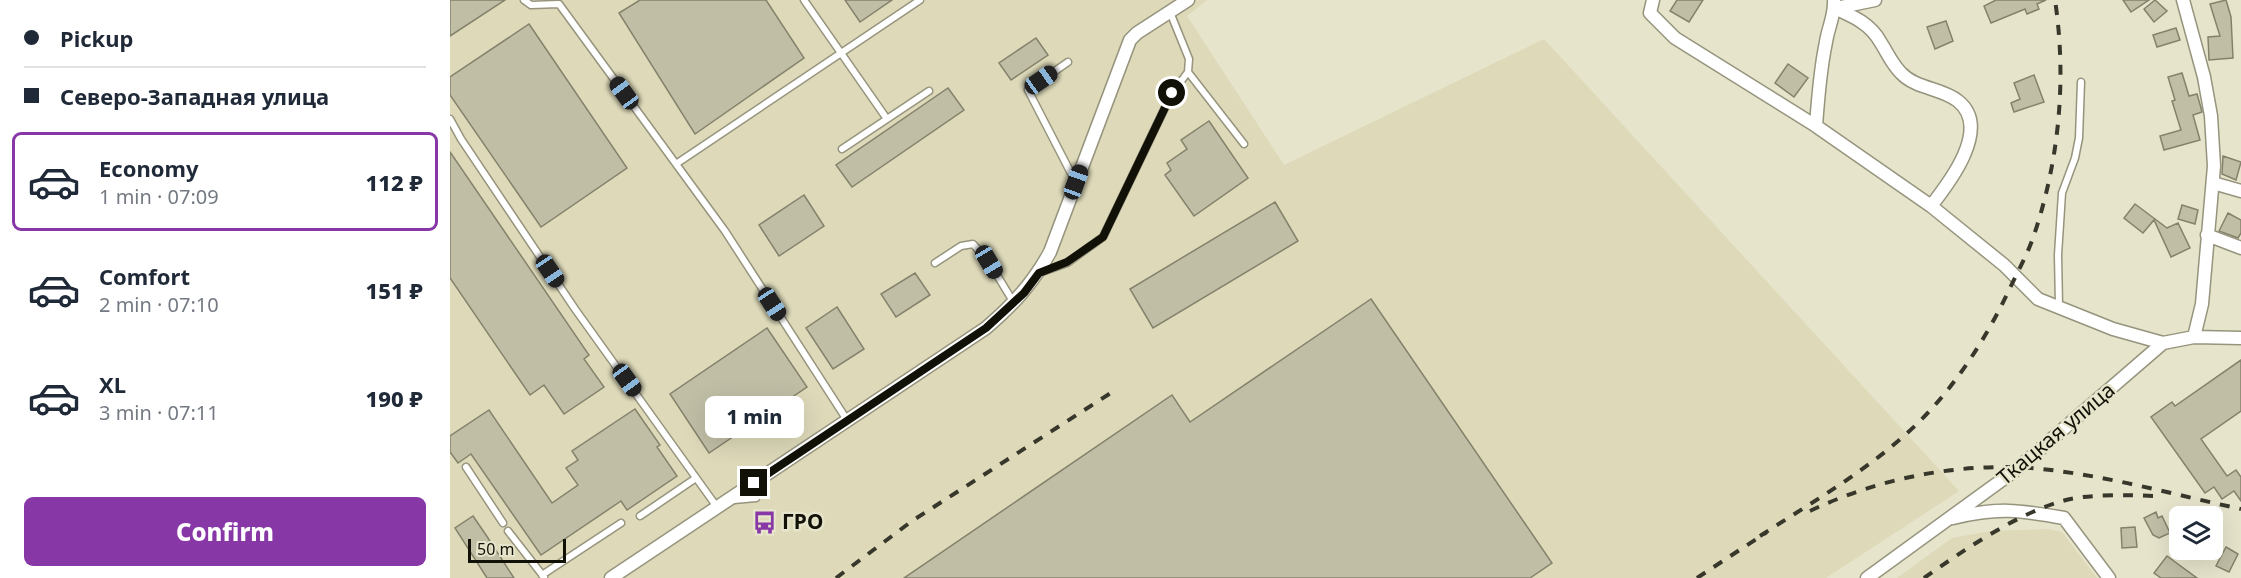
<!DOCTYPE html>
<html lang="en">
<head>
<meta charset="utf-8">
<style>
  :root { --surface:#fff; --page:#f6f6f7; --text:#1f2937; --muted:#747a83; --line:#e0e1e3; --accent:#8837a7 }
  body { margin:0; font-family:"Noto Sans",sans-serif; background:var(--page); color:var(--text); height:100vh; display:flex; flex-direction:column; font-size:22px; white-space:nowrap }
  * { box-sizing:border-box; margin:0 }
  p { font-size:20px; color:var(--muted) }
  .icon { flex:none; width:33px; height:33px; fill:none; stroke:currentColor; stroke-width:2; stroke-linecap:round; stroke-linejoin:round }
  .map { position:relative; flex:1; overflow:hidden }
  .side { display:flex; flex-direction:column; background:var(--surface); width:450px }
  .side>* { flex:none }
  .guide { display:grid; align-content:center; height:132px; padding:0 24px; background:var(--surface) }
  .tools { position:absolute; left:1719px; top:506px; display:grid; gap:12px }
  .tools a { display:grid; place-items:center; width:54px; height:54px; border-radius:9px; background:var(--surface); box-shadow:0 6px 24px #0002; font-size:30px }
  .scale { position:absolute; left:18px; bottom:15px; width:98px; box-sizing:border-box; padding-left:6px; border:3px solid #121108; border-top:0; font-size:16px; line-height:21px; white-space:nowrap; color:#121108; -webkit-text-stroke:4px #e6e4cb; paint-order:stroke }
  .end { position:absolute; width:27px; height:27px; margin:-14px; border:8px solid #121108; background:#fff; box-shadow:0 0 0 3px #fff }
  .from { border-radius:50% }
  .bubble { position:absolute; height:42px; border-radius:9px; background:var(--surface); box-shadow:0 6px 24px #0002; font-size:20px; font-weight:800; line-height:42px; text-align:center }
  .car { position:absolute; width:18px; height:36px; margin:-18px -9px; border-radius:8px; box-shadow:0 0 4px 2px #0007; background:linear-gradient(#222 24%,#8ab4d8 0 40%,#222 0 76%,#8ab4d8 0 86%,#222 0) }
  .guide b { display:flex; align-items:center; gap:21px; height:57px; font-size:22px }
  .guide b+b { border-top:2px solid var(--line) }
  .guide i { width:15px; height:15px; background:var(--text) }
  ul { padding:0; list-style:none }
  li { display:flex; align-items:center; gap:18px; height:99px; margin:0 12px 9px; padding:0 12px; border:3px solid transparent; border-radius:9px }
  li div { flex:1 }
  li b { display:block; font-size:22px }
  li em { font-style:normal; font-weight:800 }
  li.active { border-color:var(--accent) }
  li>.icon { width:54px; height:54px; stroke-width:1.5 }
  .primary-button { display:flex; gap:12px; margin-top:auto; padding:12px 24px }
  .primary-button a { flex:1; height:69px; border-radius:9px; background:var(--accent); color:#fff; font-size:24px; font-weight:800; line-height:69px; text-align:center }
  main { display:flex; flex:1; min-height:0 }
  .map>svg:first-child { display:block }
</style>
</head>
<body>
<main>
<section class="side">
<div class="guide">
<b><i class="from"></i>Pickup</b>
<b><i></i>Северо-Западная улица</b>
</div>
<ul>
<li class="active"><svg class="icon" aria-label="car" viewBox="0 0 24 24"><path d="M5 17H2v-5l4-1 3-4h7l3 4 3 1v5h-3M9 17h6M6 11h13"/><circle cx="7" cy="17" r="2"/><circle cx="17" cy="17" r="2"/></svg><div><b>Economy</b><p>1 min · 07:09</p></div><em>112 ₽</em></li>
<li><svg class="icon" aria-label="car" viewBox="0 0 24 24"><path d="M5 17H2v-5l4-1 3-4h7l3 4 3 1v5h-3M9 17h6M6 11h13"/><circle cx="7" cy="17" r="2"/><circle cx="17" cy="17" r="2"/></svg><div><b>Comfort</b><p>2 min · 07:10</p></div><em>151 ₽</em></li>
<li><svg class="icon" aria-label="car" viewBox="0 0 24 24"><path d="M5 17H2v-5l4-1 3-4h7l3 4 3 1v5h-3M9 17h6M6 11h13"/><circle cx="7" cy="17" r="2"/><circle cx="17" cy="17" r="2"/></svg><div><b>XL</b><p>3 min · 07:11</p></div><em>190 ₽</em></li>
</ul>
<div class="primary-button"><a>Confirm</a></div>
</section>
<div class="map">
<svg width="1791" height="578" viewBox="0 0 1791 578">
  <rect width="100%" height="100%" fill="#e6e4cb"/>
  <path fill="#ddd9b9" d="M0,0h757l-20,16 97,149 260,-126 415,452 -133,87h-1376z
    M1598,529l14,3 35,46h-200l55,-40 39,-7z"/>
  <path fill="#c1bea6" stroke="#84826b" stroke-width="1.5" d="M0,0h55l-55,36z
    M190,0h126l38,58 -109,76 -76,-121z
    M395,0h47l-32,22z
    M1227,0h26l-14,22 -19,-11z
    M1546,0h50l-9,4 2,5 -12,5 -2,-5 -34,14 -7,-17z
    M1673,0h26l-18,12z
    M1705,0l12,11 -13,11 -10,-13z
    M1776,0l5,17 2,41 -24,2 -1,-23 12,-1 -10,-32z
    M1496,21l7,20 -18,8 -8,-22z
    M79,24l98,144 -86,59 -91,-132v-18z
    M1726,28l4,12 -23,7 -4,-12z
    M586,38l12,17 -37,25 -12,-17z
    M1338,64l20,14 -14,19 -19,-14z
    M1732,73l7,23 8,-2 4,14 1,4 -9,3 7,25 -36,10 -4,-14 21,-6 -9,-29 3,-1 -7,-23z
    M1584,75l10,27 -30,10 -3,-9 9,-4 -6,-16z
    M498,88l16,22 -112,77 -16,-22z
    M759,121l39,57 -54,38 -29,-41 6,-5 -4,-7 20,-14 -6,-9z
    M0,152l139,203 -5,4 20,28 -40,27 -20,-29 -14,10 -80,-117z
    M1773,156l18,6 -5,18 -14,-6z
    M354,195l20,31 -45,30 -20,-31z
    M825,202l23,39 -145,87 -23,-39z
    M1685,204l32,24 11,-5 12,25 -19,9 -17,-37 -11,13 -19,-15z
    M1732,205l16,5 -3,14 -17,-5z
    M1778,213l13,7v13l-3,5 -19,-7z
    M465,273l15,22 -34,22 -15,-23z
    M921,299l181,264 -22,15h-626l268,-183 18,27z
    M387,307l27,42 -31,20 -27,-41z
    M317,328l40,59 -98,66 -39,-59z
    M1791,360v51l-40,28 26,37 9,-6 5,7v24l-7,-10 -12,8 -8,-12 -9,6 -54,-76 21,-15 3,4z
    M185,409l25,36 -3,2 20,29 -50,34 -6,-9 -80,54 -70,-101 -13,9 -8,-11v-16l39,-26 63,93 26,-18 -12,-17 12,-8 -6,-9z
    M1706,512l2,6 4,-2 8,17 -11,5 -6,-3 -9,-17z
    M23,516l13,19 28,43h-27l-32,-50z
    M1685,527l2,20 -15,1 -1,-20z
    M1776,547l12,7 -9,18 -13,-6z
    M1717,556l30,22h-36l-7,-5z"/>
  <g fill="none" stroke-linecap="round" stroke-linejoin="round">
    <defs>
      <path id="service" d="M74,0l7,5 28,-1 166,227 122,189
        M354,0l83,119
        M618,62l-40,28 47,91
        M738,72l56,72
        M0,119l11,20 114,170 142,198
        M392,149l87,-58
        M226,164l244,-164
        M485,263l26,-17 12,-2 16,18 25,41
        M589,273l28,-10 36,-26 69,-144 16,-21 1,-13 -19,-47
        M1609,306l-1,-51 4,-62 13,-35 4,-20 2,-56
        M16,467l37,56
        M284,500l22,-2 -2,-15
        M190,516l56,-38
        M58,531l36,46
        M92,575l79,-52"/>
      <path id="minor" d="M1203,0l-3,13 25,25 141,88 115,80 73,59 34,34 75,30 50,14 31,-6 47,1
        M1733,0l21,77 7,39 3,50 -12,138 -8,33
        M1384,8c19,8 37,16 47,35 7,11 11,21 20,30 15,16 41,15 57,28 34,27 -9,82 -27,105
        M1386,8l39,-8
        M1366,126c2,-28 4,-56 10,-84 2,-14 9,-27 8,-42
        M1763,183l28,8
        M1757,235l34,13
        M1503,518c45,-11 66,-8 111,0l45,60
        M161,578l375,-250c27,-23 47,-45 64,-76l80,-212 7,-7 51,-33
        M1417,578l150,-109 146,-126"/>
    </defs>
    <use href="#service" stroke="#96947d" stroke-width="9"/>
    <use href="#minor" stroke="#96947d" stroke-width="15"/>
    <use href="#service" stroke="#fff" stroke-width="6"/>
    <use href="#minor" stroke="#fff" stroke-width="12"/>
    <path stroke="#38372b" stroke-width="4" stroke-dasharray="10 10" stroke-linecap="butt" d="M1360,511c75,-36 166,-52 248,-40 62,8 122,25 183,38
      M1310,536c54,-35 112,-68 159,-114 38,-38 68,-85 91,-134 8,-17 17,-33 23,-50 26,-76 34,-158 22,-238
      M386,578l76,-57 205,-132
      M1247,578l70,-46
      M1474,578c40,-28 95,-66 142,-78 23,-6 65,-5 89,-4"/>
  </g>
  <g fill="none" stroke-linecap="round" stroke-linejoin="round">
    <path stroke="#121108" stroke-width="8" d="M304,483l232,-155 38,-35 15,-20 28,-11 36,-25 69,-144"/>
  </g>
  <defs>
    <symbol id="bus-bare" viewBox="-9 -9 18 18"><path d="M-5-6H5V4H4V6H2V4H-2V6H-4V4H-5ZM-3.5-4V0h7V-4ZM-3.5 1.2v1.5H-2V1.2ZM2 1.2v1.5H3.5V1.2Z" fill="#8837a7" stroke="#e6e4cb" stroke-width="2.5" paint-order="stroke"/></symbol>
  </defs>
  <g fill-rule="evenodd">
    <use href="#bus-bare" x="298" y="506" width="33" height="33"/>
  </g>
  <g text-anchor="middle" stroke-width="5" stroke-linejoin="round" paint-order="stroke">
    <g font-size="21" fill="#121108" stroke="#e6e4cb">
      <text transform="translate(1606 434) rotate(-40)" y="7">Ткацкая улица</text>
    </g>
    <g font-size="21" font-weight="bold" fill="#121108" stroke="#e6e4cb" text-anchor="start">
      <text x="332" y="529">ГРО</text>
    </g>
  </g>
</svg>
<div class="tools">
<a><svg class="icon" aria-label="layers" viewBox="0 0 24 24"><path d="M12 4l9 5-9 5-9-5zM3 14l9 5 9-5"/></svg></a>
</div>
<div class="scale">50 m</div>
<i class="end from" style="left:722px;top:93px"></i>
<i class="end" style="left:304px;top:483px"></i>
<div class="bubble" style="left:255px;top:396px;width:99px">1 min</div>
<i class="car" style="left:591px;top:80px;rotate:55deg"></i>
<i class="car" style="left:174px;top:93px;rotate:324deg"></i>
<i class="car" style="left:626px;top:182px;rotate:20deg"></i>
<i class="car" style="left:539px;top:262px;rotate:149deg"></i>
<i class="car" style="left:100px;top:271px;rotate:146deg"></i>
<i class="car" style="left:322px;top:304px;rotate:147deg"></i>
<i class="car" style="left:177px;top:380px;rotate:144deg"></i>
</div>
</main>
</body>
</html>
